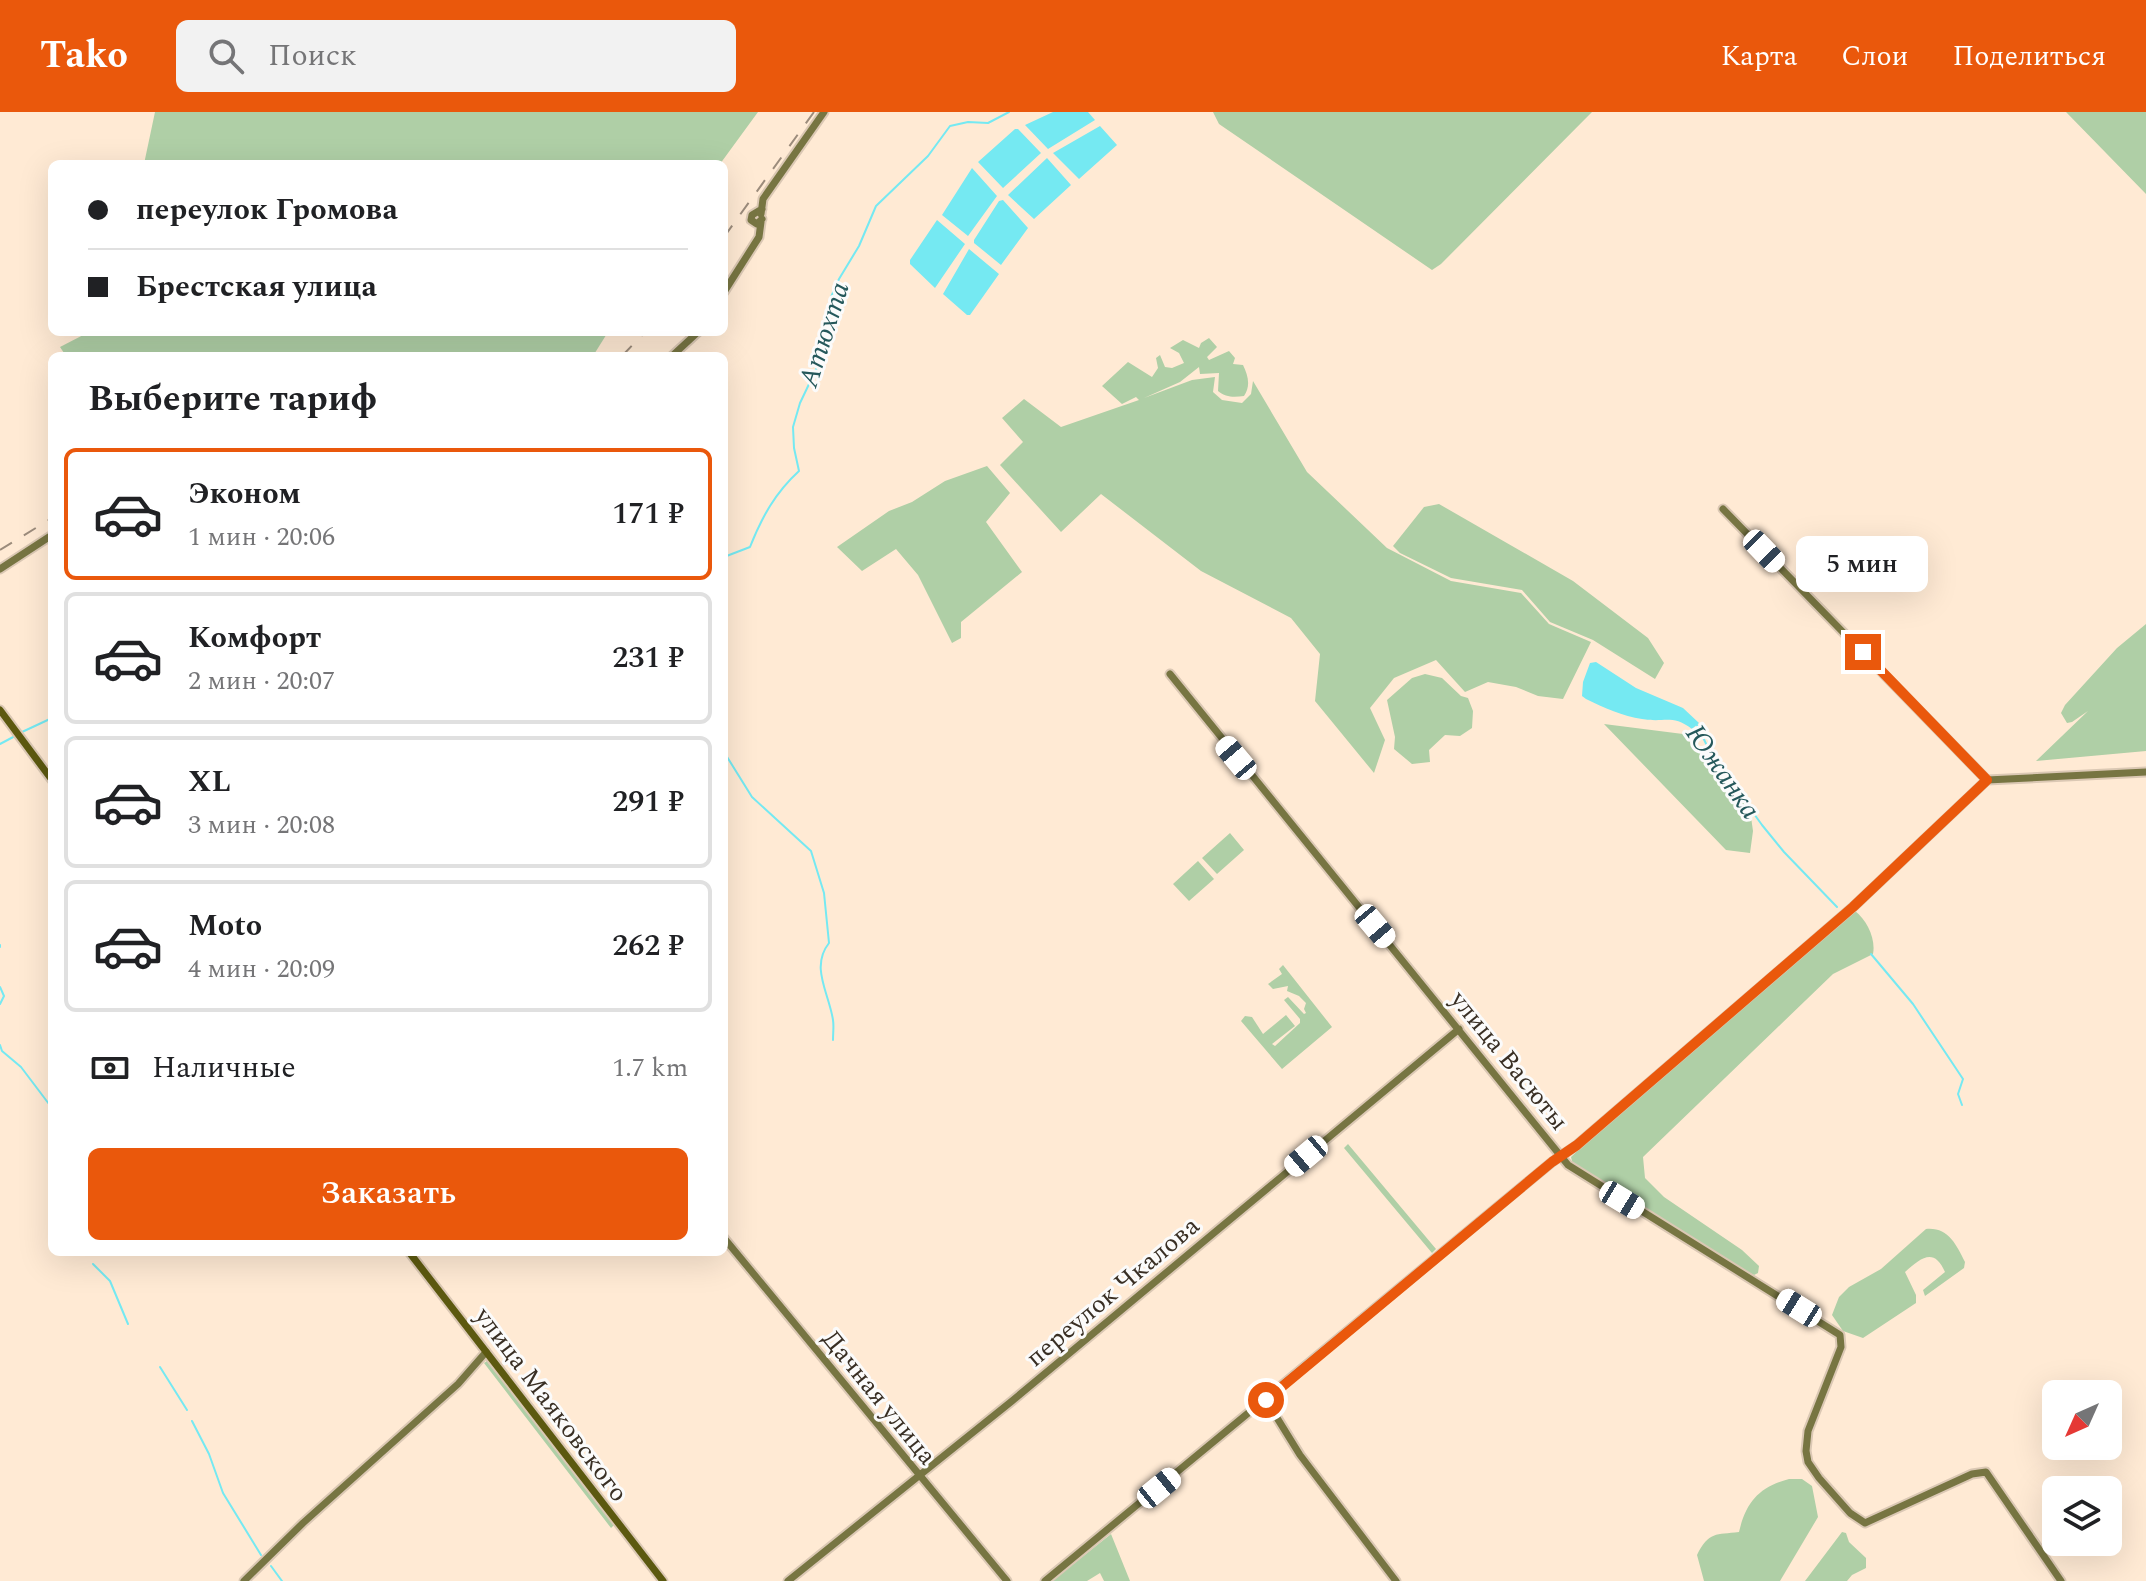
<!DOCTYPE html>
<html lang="ru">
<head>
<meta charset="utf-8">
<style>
  :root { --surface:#fff; --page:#f2f2f2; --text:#202124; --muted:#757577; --line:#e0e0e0; --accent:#ea580c }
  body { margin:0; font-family:Spectral,serif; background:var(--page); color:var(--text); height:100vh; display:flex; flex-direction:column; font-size:30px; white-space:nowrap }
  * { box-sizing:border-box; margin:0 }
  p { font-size:26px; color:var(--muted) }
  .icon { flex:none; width:44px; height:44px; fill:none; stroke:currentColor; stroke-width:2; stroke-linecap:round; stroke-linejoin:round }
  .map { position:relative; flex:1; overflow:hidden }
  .panel { position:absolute; left:48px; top:240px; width:680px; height:904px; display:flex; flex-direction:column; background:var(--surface); border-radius:12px; box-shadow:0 8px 32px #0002 }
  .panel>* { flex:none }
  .hud { position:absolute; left:48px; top:48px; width:680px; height:176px; border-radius:12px; box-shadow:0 8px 32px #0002; display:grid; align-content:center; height:176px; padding:0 40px; background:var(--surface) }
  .needle { width:52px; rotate:225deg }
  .tools { position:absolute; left:2042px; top:1268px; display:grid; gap:16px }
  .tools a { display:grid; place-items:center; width:80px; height:80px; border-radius:12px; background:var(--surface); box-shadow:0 8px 32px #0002; font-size:40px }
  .end { position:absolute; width:36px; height:36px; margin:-18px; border:10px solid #ea580c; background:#fff; box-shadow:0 0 0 4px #fff }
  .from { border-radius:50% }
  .bubble { position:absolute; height:56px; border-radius:12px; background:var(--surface); box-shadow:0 8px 32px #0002; font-size:26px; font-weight:600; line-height:56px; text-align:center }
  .car { position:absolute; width:24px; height:48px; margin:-24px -12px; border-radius:10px; box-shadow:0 0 6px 2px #0007; background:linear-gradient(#fff 24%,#345 0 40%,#fff 0 76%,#345 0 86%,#fff 0) }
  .hud b { display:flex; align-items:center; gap:28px; height:76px; font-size:30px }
  .hud b+b { border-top:2px solid var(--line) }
  .hud i { width:20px; height:20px; background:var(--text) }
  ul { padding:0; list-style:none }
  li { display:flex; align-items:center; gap:24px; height:132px; margin:0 16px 12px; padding:0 24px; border:4px solid var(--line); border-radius:12px }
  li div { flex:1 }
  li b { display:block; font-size:30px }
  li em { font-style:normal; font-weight:600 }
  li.current { border-color:var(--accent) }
  li>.icon { width:72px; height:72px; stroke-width:1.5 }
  h2 { padding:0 40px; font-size:36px; line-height:96px }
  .pay { display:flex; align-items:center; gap:20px; height:88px; padding:0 40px; font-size:30px }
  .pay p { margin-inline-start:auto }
  .primary-button { display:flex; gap:16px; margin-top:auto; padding:16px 40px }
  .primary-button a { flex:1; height:92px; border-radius:12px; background:var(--accent); color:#fff; font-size:32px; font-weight:600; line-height:92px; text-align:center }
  header { display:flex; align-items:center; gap:48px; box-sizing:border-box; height:112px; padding:0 40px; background:var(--accent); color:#fff }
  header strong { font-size:38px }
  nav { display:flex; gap:44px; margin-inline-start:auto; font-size:28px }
  .search { width:560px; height:72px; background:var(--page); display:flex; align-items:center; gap:20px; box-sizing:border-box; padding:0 28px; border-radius:12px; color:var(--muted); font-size:30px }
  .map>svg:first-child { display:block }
</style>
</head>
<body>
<header>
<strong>Tako</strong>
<div class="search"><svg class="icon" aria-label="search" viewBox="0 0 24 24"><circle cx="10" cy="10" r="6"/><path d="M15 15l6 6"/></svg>Поиск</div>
<nav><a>Карта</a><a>Слои</a><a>Поделиться</a></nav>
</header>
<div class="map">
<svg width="2146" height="1469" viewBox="0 0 2146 1469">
  <rect width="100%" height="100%" fill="#ffead4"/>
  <path fill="#afcfa6" d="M155,0h603l-38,52h-576z
    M1213,0h379l-151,152 -9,6 -213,-146z
    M2066,0h80v82z
    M89,220h519l-15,24h-527l-6,-9z
    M1209,226l8,9 -10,10 2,3 20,-9 6,7 -2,6 10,1c5,10 8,21 1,31 -9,1 -18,2 -26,-5l1,-18 -19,1 -1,-7 -19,15 -36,16 48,-18 23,-3 -2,15 9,8 20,3 9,-9 2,-13 54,91 80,76 64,33 70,12 28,31 42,18 -28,57 -25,-3 -22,-9 -28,-5 -23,10 -29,-32 -42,18 -24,30 15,32 -11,33 -59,-72 5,-47 -29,-36 -90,-47 -100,-77 -40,38 -61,-67 23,-23 -21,-24 22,-19 37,28 78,-27 -3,-3 -14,7 -20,-18 26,-24 24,15 6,-9 -2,-10 4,-3 5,12 7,1 12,-5 -5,-10 -9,-5 13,-8 16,8 2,-5z
    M987,354l23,27 -24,29 36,50 -61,50v16l-9,5 -34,-68 -22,-26 -34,22 -25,-24 52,-36 23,-9 33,-21z
    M1439,392l134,77 75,57 16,25 -9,16 -62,-39 -43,-18 -28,-32 -71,-12 -51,-25 -7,-7 31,-39z
    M2146,512v127l-110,10 52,-50 -16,11 -5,1 -6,-10 4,-8 52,-57z
    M1425,562l17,4 19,18 7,2 5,13 -1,17 -12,8 -15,-1 -16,15 1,12 -18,2 -18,-15 1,-12 -8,-37 25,-22z
    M1604,612l79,10 67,76 3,21 -3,22 -24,-3z
    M1230,721l14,17 -27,24 -15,-16z
    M1198,749l16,18 -25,22 -16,-17z
    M1855,799c12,9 21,28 18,43l-40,20 -190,183 2,21 19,19 78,53 17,16 -1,7 -4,2 -9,-4 -172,-106 -2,-8 25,-24 255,-221z
    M1283,853l49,62 -50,42 -41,-48 4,-5 7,1 11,17 23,-19 9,11 -23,18 3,2 25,-23v-4l-16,-19 4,-3 16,17 2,-1 -2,-4 2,-6 -7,-7 -12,-5 1,-5 -15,3 -5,-5 14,-10 -3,-5z
    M1348,1032l88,105 -4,4 -88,-105z
    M1926,1117c22,-2 30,15 39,33l-1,6 -39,28 -2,-6 22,-18c-11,-25 -24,-14 -40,0l11,23v8l-53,35 -20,-7 -11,-16 7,-18 10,-10 32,-18z
    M487,1249l127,164 -3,3 -127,-165z
    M1789,1367h13l10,7 6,31 -38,64h-76l-7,-26c12,-24 19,-20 42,-23 7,-30 20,-45 50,-53z
    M1842,1420l4,1 3,9 17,16v10l-14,7 -5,6h-42z
    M1111,1422l19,47h-26l-4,-8 -13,8h-35z"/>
  <path fill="#75e9f2" d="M1053,0h35l7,8 -47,29 -23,-24z
    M1100,14l17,19 -38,34 -26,-26z
    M1015,17h3l23,24 -38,35 -25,-26z
    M1047,46l24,27 -37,34 -26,-24z
    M972,56l25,28 -29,40 -26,-21z
    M1003,88l25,28 -27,37 -27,-22v-3l25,-39z
    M937,108l28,24 -30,44 -25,-24v-4z
    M969,137l30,25 -29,41h-3l-24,-21z
    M1596,550l40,26 47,20 16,15 -7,6c-20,-15 -27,-6 -50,-10 -19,-3 -38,-11 -56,-20l-4,-3 1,-14 7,-19z"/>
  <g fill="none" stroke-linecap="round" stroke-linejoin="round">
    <path stroke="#75e9f2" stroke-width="2" d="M724,445l26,-10c12,-30 25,-54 49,-76l-5,-23 -1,-21 7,-24 21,-44 10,-62 8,-18 20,-33 17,-40 52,-50 22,-30 18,-4 20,1 21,-11
      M1697,613l14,29 51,71 22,27 53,55
      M22,620l30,-14
      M0,632l17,-9
      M724,640l28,45 59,54 13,42 5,50c-19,24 0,50 4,77 1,6 0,13 0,20
      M0,833v2
      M1871,842l42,50 50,75 -5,15 4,11
      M0,875l4,9 -4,8
      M0,933l2,6 19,16 31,41
      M93,1152l17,17 18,43
      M160,1255l27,43
      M192,1309l17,33 14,39 38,62
      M271,1454l11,15"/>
    <defs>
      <path id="secondary" d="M762,97l-10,6 -1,5 6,4 5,-5
        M761,102l2,-15 61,-87
        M724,180l35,-55 2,-15
        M672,244l26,-24
        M1723,397l264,271
        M0,457l52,-34
        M1170,562l398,491 272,170 1,12 -33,84 -2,20 2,11 11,16 31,35 15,10 107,-49 14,-2 75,109
        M1987,668l159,-8
        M724,1126l283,343
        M1266,1288l34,55 96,126
        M244,1469l59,-58 155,-139 28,-32
        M788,1469l224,-180 447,-372
        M1045,1469l507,-419 25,-17 276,-238 134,-127"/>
      <path id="primary" d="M0,598l52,70
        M409,1140l254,329"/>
    </defs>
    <use href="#secondary" stroke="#dbc8b4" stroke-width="11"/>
    <use href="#primary" stroke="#dbc8b4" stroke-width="11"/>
    <use href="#secondary" stroke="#777542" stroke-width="7"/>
    <use href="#primary" stroke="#5c5910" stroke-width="7"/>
    <path stroke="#9c8c7c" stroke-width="2" stroke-dasharray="14 14" stroke-linecap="butt" d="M724,125l90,-125
      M622,244l23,-24
      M0,438l52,-32"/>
  </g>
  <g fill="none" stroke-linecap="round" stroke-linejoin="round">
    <path stroke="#ea580c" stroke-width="10" d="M1266,1288l286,-238 25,-17 276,-238 134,-127 -124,-128"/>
  </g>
  <g text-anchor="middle" stroke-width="6" stroke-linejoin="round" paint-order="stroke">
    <g font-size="26" fill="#392f24" stroke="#fbfbfb">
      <text transform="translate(1510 948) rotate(51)" y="9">улица Васюты</text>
      <text transform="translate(1112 1179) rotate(-40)" y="9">переулок Чкалова</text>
      <text transform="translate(880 1285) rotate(51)" y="9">Дачная улица</text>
      <text transform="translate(552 1292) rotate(53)" y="9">улица Маяковского</text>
    </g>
    <g font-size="28" font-style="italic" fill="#25585b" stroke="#fbfbfb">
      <text transform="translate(823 222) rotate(-72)" y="10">Атюхта</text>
      <text transform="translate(1724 659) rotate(55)" y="10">Южанка</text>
    </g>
  </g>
</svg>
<div class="tools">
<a><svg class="needle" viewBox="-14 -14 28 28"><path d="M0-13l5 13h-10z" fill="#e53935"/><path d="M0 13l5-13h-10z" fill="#757577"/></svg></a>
<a><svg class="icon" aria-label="layers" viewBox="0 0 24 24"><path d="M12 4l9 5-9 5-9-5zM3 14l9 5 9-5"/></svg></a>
</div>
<i class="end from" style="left:1266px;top:1288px"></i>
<i class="end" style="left:1863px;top:540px"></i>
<div class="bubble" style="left:1796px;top:424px;width:132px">5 мин</div>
<i class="car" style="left:1764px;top:439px;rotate:136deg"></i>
<i class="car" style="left:1236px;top:646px;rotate:320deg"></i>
<i class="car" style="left:1375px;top:814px;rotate:140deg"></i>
<i class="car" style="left:1306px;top:1044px;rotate:230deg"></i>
<i class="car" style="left:1622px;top:1088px;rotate:121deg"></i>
<i class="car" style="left:1799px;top:1196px;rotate:302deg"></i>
<i class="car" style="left:1159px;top:1376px;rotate:51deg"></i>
<div class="hud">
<b><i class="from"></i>переулок Громова</b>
<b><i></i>Брестская улица</b>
</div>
<section class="panel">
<h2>Выберите тариф</h2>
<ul>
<li class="current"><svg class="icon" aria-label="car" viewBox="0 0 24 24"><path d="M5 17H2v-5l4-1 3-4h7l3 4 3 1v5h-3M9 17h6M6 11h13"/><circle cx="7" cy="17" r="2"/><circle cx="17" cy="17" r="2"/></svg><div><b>Эконом</b><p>1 мин · 20:06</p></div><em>171 ₽</em></li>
<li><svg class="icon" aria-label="car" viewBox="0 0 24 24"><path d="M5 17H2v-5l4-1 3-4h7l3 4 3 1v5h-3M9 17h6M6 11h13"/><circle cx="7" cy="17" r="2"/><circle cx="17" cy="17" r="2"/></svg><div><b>Комфорт</b><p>2 мин · 20:07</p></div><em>231 ₽</em></li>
<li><svg class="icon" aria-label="car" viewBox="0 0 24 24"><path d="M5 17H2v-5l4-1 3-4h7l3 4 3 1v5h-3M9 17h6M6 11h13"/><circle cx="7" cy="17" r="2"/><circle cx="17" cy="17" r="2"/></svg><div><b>XL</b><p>3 мин · 20:08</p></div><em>291 ₽</em></li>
<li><svg class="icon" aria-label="car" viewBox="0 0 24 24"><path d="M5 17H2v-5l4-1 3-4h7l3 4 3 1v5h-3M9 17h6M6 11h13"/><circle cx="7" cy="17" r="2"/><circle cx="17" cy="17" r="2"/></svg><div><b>Moto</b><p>4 мин · 20:09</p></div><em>262 ₽</em></li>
</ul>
<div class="pay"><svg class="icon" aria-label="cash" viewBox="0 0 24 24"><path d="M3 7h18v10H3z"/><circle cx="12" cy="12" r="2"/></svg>Наличные<p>1.7 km</p></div>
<div class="primary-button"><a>Заказать</a></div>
</section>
</div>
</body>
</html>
